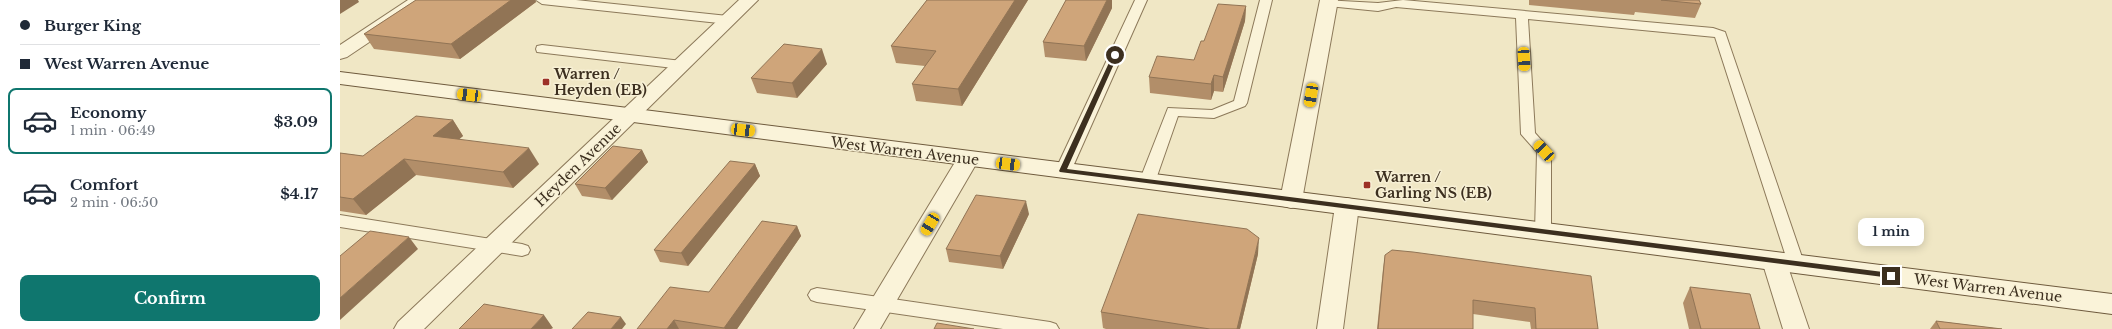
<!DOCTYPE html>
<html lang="en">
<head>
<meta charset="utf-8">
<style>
  :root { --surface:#fff; --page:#f2f2f3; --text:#1f2937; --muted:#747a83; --line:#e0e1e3; --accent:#0f766e }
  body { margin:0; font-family:"Libre Baskerville",serif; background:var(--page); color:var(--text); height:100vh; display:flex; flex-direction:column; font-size:15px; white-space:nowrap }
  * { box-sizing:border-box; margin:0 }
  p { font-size:13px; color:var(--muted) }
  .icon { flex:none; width:22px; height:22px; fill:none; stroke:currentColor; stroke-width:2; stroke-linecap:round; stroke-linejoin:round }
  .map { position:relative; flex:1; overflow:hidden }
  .side { display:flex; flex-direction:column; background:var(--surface); width:340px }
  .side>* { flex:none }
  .banner { display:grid; align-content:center; height:88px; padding:0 20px; background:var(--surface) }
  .end { position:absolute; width:18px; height:18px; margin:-9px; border:5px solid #3c2f1f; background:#fff; box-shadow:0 0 0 2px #fff }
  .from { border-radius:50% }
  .bubble { position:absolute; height:28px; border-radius:8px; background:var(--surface); box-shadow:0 2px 10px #0003; font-size:13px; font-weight:700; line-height:28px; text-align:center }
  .car { position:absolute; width:12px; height:24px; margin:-12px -6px; border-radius:5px; box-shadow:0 0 3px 1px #0007; background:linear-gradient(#f5c518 24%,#345 0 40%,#f5c518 0 76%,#345 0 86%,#f5c518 0) }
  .banner b { display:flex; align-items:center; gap:14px; height:38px; font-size:15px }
  .banner b+b { border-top:1px solid var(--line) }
  .banner i { width:10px; height:10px; background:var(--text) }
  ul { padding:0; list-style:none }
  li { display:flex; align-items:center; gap:12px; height:66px; margin:0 8px 6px; padding:0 12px; border:2px solid transparent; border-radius:8px }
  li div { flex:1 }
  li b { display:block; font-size:15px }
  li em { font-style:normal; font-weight:700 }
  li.on { border-color:var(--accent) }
  li>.icon { width:36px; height:36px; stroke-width:1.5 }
  .primary-button { display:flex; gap:8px; margin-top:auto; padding:8px 20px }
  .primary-button a { flex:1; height:46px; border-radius:8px; background:var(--accent); color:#fff; font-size:16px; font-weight:700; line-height:46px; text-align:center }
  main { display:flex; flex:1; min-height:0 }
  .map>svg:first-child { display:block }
</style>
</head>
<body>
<main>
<section class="side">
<div class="banner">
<b><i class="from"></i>Burger King</b>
<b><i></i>West Warren Avenue</b>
</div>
<ul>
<li class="on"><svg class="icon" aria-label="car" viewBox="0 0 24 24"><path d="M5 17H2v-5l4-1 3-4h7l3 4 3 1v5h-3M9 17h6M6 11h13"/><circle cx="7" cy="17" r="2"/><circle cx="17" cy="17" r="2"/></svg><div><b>Economy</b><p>1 min · 06:49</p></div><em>$3.09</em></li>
<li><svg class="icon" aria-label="car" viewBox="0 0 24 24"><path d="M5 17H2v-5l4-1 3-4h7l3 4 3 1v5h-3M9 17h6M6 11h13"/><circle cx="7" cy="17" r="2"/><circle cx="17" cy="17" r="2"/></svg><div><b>Comfort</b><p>2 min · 06:50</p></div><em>$4.17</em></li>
</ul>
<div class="primary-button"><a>Confirm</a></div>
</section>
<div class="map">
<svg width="1772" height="329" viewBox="0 0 1772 329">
  <rect width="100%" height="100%" fill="#f0e7c5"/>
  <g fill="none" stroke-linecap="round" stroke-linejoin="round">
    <defs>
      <path id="lane" d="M196,0h40l152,16 6,4 -6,4 -186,-20z
        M795,0h12l-76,171 -3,4h-10l-3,-4z
        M920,0h12l-25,103 -2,3 -31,12 -36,-2 -23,66 -3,4 -5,1 -5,-1 -3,-4 29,-74 44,2 22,-9z
        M983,0l55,3 25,-3 310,28 12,4 79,231 -2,4 -6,2 -6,-2 -2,-4 -73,-226 -187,-18 7,114 16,18v81l-2,4 -6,2 -6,-2 -2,-4 2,-80 -16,-18 -5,-116 -120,-11 -18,4 -50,-5 -4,-1 -2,-3z
        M202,45l140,16 7,4 -7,4 -145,-17 -1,-3 1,-3z
        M0,215l182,29 6,2 2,4 -2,4 -6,2 -182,-29z
        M477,288l233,34 6,2 3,5h-56l-186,-27 -6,-2 -3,-5 3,-5z"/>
      <path id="street" d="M68,0h21l-3,4 -79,53 -7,2v-14z
        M399,0h19l-334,329h-30l4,-7z
        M980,0h18l-36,200 -3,6 -8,2 -8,-2 -3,-6z
        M628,152l8,2 3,5 -99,170h-26l106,-175z
        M1007,198l8,2 4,6 -16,123h-26l18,-123 4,-6z
        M1434,252l9,3 3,6 23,68h-26l-21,-68 3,-6z"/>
      <path id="secondary" d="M0,72l1772,222v20l-1772,-230z"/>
    </defs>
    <use href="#lane" stroke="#8c795a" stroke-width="2"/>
    <use href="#street" stroke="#8c795a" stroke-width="2"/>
    <use href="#secondary" stroke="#6e5a3d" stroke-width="2"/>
    <use href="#lane" fill="#faf3d9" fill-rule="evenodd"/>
    <use href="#street" fill="#faf3d9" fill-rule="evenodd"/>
    <use href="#secondary" fill="#faf3d9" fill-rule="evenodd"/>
  </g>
  <path fill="#b28e69" d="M76,0h119l1,2 -76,57 -86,-10 -10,-15z
    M587,0h101l-66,106 -46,-5 -4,-17 13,-18 -29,-3 -5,-17z
    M726,0h46v8l-26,53 -41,-4 -2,-15z
    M1189,0h170l2,4 -6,14 -60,-6 -1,3 -105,-10z
    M906,6l-1,15 -22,71 -9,-1 -3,9 -61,-7 -1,-16 45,-17 10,-19z
    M487,64l-30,34 -40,-5 -6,-15z
    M113,120l10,16 -4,3 80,25 -26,24 -97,-13 -50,40 -26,-4v-58l23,3z
    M302,150l6,12 -36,38 -30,-4 -7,-12z
    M415,164l5,12 -72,90 -28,-4 -6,-12z
    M689,214l-26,55 -54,-7 -3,-13z
    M457,226l4,10 -64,93h-100l72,-37z
    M918,254l-18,75h-134l-3,-1 -2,-16z
    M1045,255l213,74h-67l-1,-7 -57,-8v15h-96l6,-60z
    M1350,287l70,42h-71l-6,-26z
    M1596,321l66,8h-72z"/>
  <path fill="#917455" d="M0,0h18l1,2 -19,12z
    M171,0h24l1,2 -76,57 -9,-15z
    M675,0h13l-66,106 -4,-17z
    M767,0h5v8l-26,53 -2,-15z
    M906,6l-1,15 -22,71v-15z
    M482,49l5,15 -30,34 -5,-15z
    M874,75v16l-3,9v-16z
    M113,120l10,16 -19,16 -11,-16z
    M189,148l10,16 -26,24 -10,-16z
    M302,150l6,12 -36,38 -7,-12z
    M64,159l12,16 -50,40 -13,-16z
    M415,164l5,12 -72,90 -7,-13z
    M686,201l3,13 -26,55 -3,-13z
    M457,226l4,10 -64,93h-12l-1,-1z
    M69,237l9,12 -78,71v-22z
    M919,238l-1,16 -18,75h-3z
    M204,315l9,13 -2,1h-20z
    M281,317l5,7 -4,5h-11z
    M334,320l5,9h-12z"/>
  <path fill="#cfa57a" stroke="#917455" d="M76,0h95l-60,44 -87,-10z
    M587,0h88l-57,89 -46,-5 24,-33 -45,-5z
    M726,0h41l-23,46 -41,-4z
    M1321,0h38l2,4z
    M878,4l28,2 -23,71 -9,-2 -3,9 -62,-7 8,-21 37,4 7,-19h3z
    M444,44l38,5 -30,34 -41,-5z
    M76,116l37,4 -20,16 96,12 -26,24 -99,-13 -51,40 -13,-2v-44l23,3z
    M273,146l29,4 -37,38 -30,-4z
    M390,161l25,3 -74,89 -27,-3z
    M636,195l50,6 -26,55 -54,-7z
    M798,214l109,15 12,9 -22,91h-27l-109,-17z
    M422,221l35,5 -73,102 -50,-8 -7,9h-30l33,-42 39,5z
    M30,231l39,6 -69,61v-42z
    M1052,250l21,2 178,24 7,53h-62l-1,-21 -62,-8v29h-95l7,-74z
    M1350,287l60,7 10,35h-59z
    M144,304l60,11 -13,14h-72z
    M248,312l33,5 -10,12h-39z
    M1596,321l66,8h-62z
    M597,323l37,6h-40z"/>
  <path fill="#3c2f1f" d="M773,54l5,1 -51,114 824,104 3,3 -3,2 -831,-106 -1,-1z"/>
  <g fill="#9d3128" stroke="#f7f0d5" stroke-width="1.5">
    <rect x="202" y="78" width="8" height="8" rx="2"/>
    <rect x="1023" y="181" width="8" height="8" rx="2"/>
  </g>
  <g text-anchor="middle" stroke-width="3" stroke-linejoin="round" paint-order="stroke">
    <g font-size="14" font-weight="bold" fill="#3c2f1f" stroke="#f7f0d5" text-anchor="start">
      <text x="214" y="79">Warren /<tspan x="214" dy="16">Heyden (EB)</tspan></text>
      <text x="1035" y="182">Warren /<tspan x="1035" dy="16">Garling NS (EB)</tspan></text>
    </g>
    <g font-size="14" fill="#3c2f1f" stroke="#f7f0d5">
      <text transform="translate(565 151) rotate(7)" y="5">West Warren Avenue</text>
      <text transform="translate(238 165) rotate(-44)" y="5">Heyden Avenue</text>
      <text transform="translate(1648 288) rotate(7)" y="5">West Warren Avenue</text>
    </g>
  </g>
</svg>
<i class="end from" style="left:775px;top:55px"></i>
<i class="end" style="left:1551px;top:276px"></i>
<div class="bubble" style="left:1518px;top:218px;width:66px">1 min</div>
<i class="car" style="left:1184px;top:59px;rotate:177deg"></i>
<i class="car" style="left:129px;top:95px;rotate:277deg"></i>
<i class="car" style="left:971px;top:95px;rotate:190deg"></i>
<i class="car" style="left:403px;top:130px;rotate:97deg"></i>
<i class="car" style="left:1204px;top:151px;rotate:317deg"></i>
<i class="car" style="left:668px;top:164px;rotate:97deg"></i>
<i class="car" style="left:590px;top:224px;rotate:211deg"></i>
</div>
</main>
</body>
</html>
